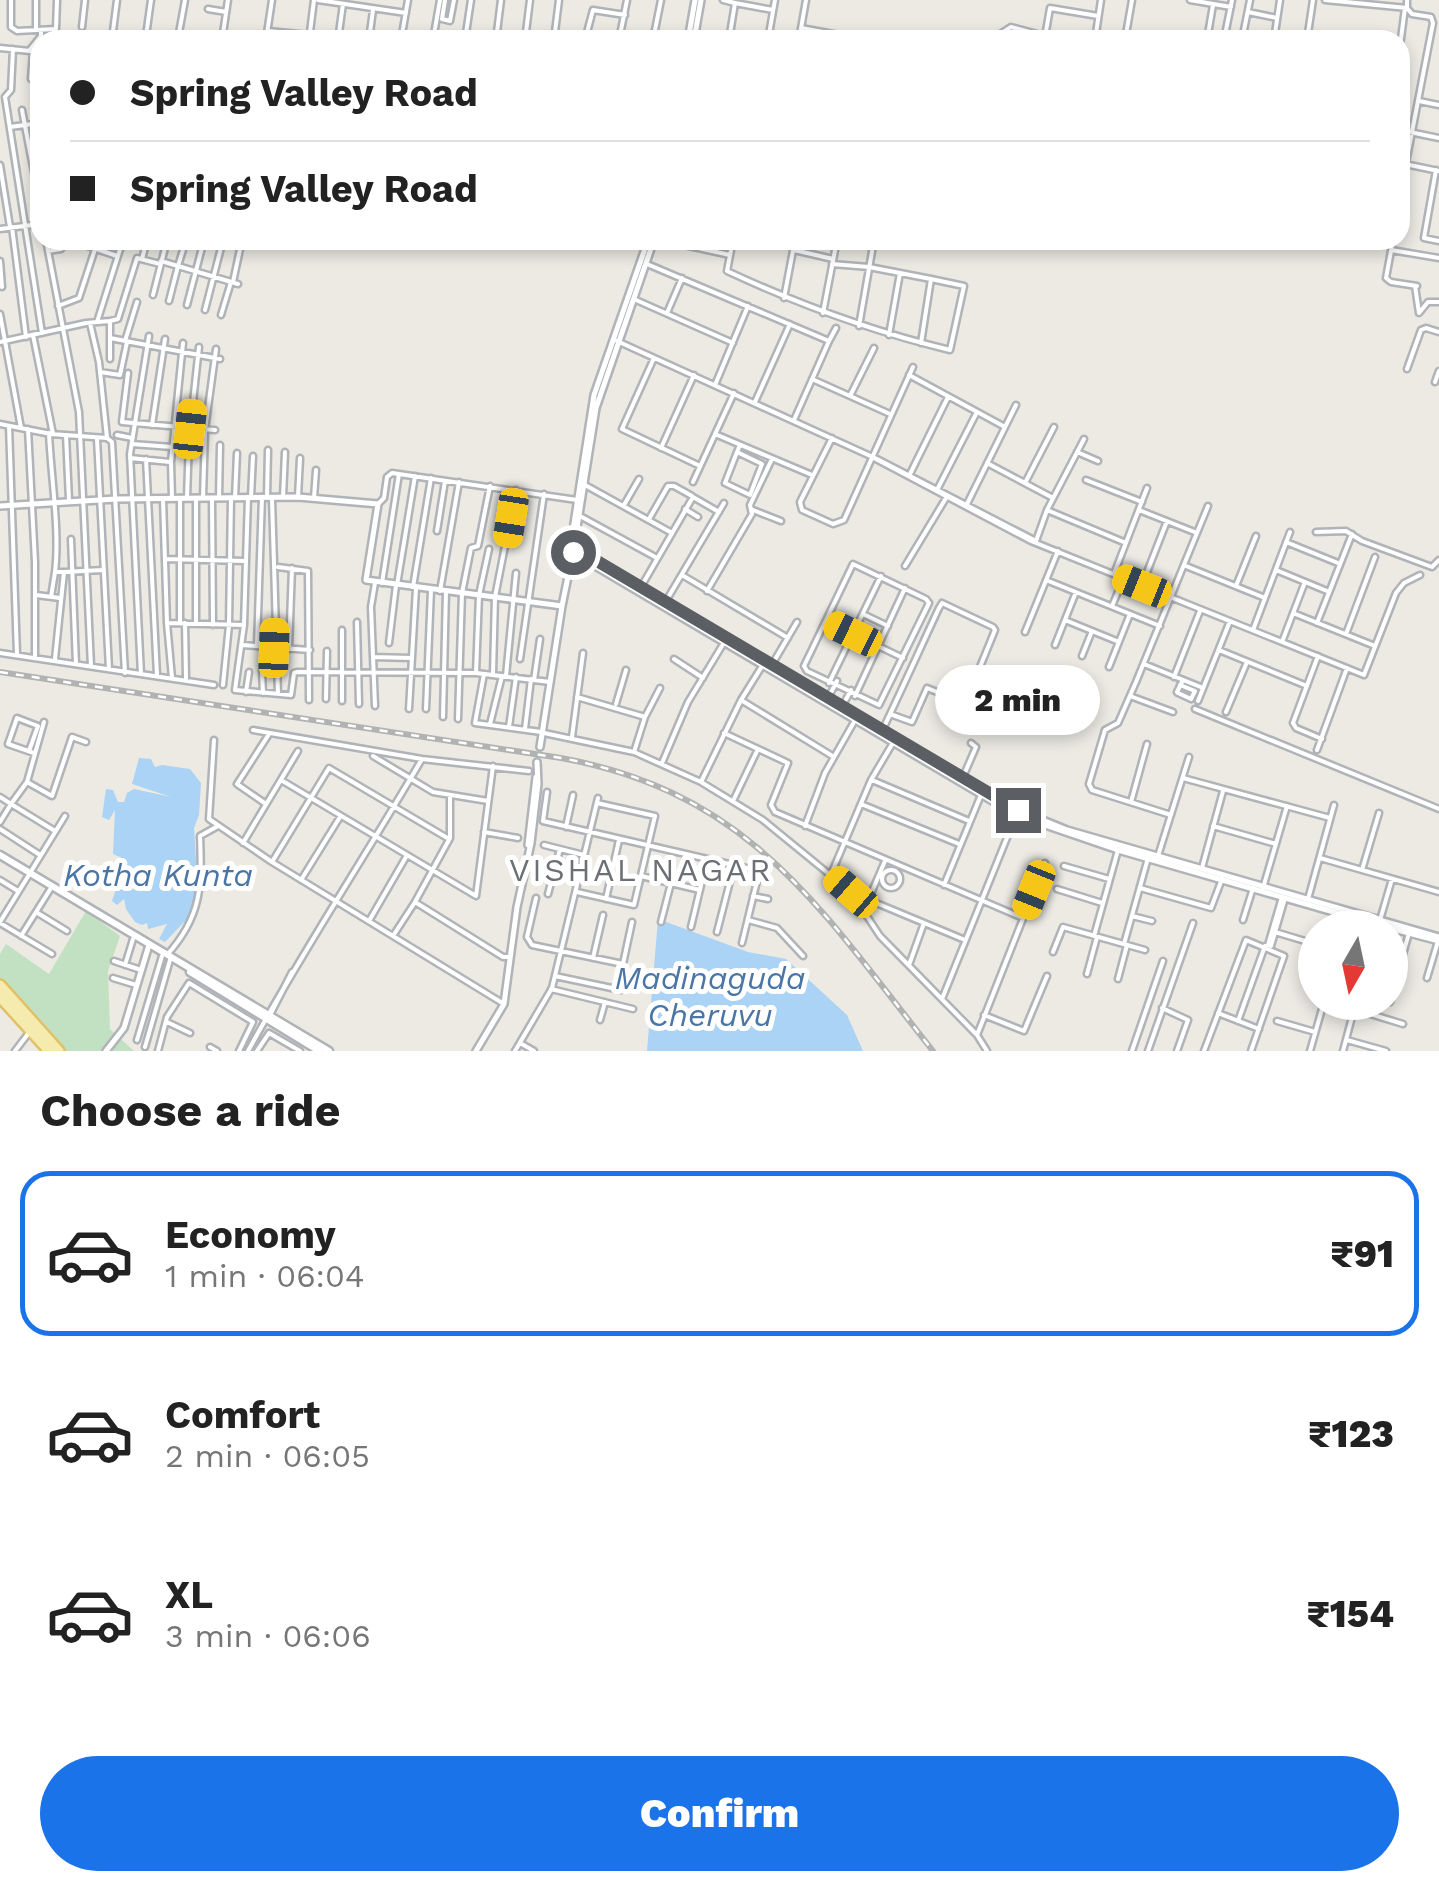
<!DOCTYPE html>
<html lang="en">
<head>
<meta charset="utf-8">
<style>
  :root { --surface:#fff; --page:#f2f2f2; --text:#222; --muted:#767676; --line:#e0e0e0; --accent:#1a73e8 }
  body { margin:0; font-family:"Work Sans",sans-serif; background:var(--page); color:var(--text); height:100vh; display:flex; flex-direction:column; font-size:38px; white-space:nowrap }
  * { box-sizing:border-box; margin:0 }
  p { font-size:32px; color:var(--muted) }
  .icon { flex:none; width:55px; height:55px; fill:none; stroke:currentColor; stroke-width:2; stroke-linecap:round; stroke-linejoin:round }
  .map { position:relative; height:1051px; overflow:hidden }
  .details { display:flex; flex-direction:column; background:var(--surface); flex:1 }
  .details>* { flex:none }
  .hud { position:absolute; left:30px; top:30px; width:1380px; height:220px; border-radius:30px; box-shadow:0 5px 15px #0003; display:grid; align-content:center; height:220px; padding:0 40px; background:var(--surface) }
  .needle { width:65px; rotate:189deg }
  .buttons { position:absolute; left:1298px; top:910px; display:grid; gap:20px }
  .buttons a { display:grid; place-items:center; width:110px; height:110px; border-radius:50%; background:var(--surface); box-shadow:0 5px 15px #0003; font-size:50px }
  .end { position:absolute; width:45px; height:45px; margin:-22px; border:12px solid #5b5e62; background:#fff; box-shadow:0 0 0 5px #fff }
  .from { border-radius:50% }
  .bubble { position:absolute; height:70px; border-radius:35px; background:var(--surface); box-shadow:0 5px 15px #0003; font-size:32px; font-weight:800; line-height:70px; text-align:center }
  .car { position:absolute; width:30px; height:60px; margin:-30px -15px; border-radius:12px; box-shadow:0 0 8px 2px #0007; background:linear-gradient(#f5c518 24%,#345 0 40%,#f5c518 0 76%,#345 0 86%,#f5c518 0) }
  .hud b { display:flex; align-items:center; gap:35px; height:95px; font-size:38px }
  .hud b+b { border-top:2px solid var(--line) }
  .hud i { width:25px; height:25px; background:var(--text) }
  ul { padding:0; list-style:none }
  li { display:flex; align-items:center; gap:30px; height:165px; margin:0 20px 15px; padding:0 20px; border:5px solid transparent; border-radius:30px }
  li div { flex:1 }
  li b { display:block; font-size:38px }
  li em { font-style:normal; font-weight:800 }
  li.on { border-color:var(--accent) }
  li>.icon { width:90px; height:90px; stroke-width:1.5 }
  h2 { padding:0 40px; font-size:45px; line-height:120px }
  .button { display:flex; gap:20px; margin-top:auto; padding:20px 40px }
  .button a { flex:1; height:115px; border-radius:60px; background:var(--accent); color:#fff; font-size:40px; font-weight:800; line-height:115px; text-align:center }
  .map>svg:first-child { display:block }
</style>
</head>
<body>
<div class="map">
<svg width="1439" height="1051" viewBox="0 0 1439 1051">
  <rect width="100%" height="100%" fill="#eceae3"/>
  <path fill="#c2e1c2" d="M86,911l34,25 -12,35 2,58 24,22h-71l-63,-70v-27l6,-10 43,30z"/>
  <path fill="#aad3f5" d="M139,758l12,1 4,8 7,-2 28,4 11,14 -2,32 -5,13 4,65 -6,21 -27,28 -6,-3 8,-15 -19,5 -1,-6 -5,2 -7,-3 -9,-13 -2,-10 -7,6 -5,-4 5,-15 -7,-5 4,-15 8,-8 -9,-4 2,-44 -6,10 -7,-3 4,-28 7,1 5,12h6l3,-9 7,-4 37,8 -39,-13z
    M658,919l90,33 38,7 61,56 16,36h-216z"/>
  <g fill="none" stroke-linecap="round" stroke-linejoin="round">
    <defs>
      <path id="minor" d="M11,0v27l6,4 39,-2 1,-29
        M36,0v30
        M185,0l-6,33 3,5 14,2
        M318,0l88,13
        M445,0l-3,19 8,2 4,-21
        M723,0l12,3
        M1190,0l41,7
        M1325,0l82,8v-8
        M208,9l18,3
        M1248,12l29,6
        M82,27l3,-27
        M801,28l65,12
        M113,31l4,-31
        M268,31l41,4
        M146,36l5,-36
        M1045,37l5,-29 48,8
        M222,40l6,-40
        M266,40l6,-40
        M309,40l5,-40
        M338,40l5,-36
        M369,40l4,-30
        M401,40l7,-40
        M433,40l7,-40
        M465,40l6,-40
        M496,40l5,-40
        M525,40l5,-40
        M554,40l5,-40
        M585,40l8,-30 32,5
        M619,40l8,-40
        M653,40l8,-40
        M729,40l6,-37 38,7
        M768,40l7,-40
        M799,40l7,-40
        M982,40l15,-4 14,-9 49,13
        M1095,40l6,-40
        M1125,40l7,-40
        M1207,40l6,-35
        M1224,40l8,-40
        M1242,40l8,-40
        M1274,40l6,-40
        M1307,40l6,-40
        M1400,46l5,-38
        M0,48l40,4
        M13,49l-2,41 -6,7 37,236
        M29,51l12,-15v-6
        M31,79l2,-28
        M36,93l4,27
        M1419,101l20,4
        M22,110l18,94
        M10,127l30,-4
        M1400,130l39,8
        M1400,163l39,8
        M0,165l10,62
        M1436,170l-12,68 15,3
        M1400,194l33,-171 -2,-6 -19,-3 -5,-6
        M12,227l14,110
        M0,229l40,-5
        M46,240l33,172 12,254
        M70,240l47,16
        M186,240l-8,26 60,18
        M661,240l69,15
        M697,240l34,7
        M733,240l-6,31c73,34 144,60 223,79l14,-64 -33,-7
        M1393,240l-7,38 5,4 26,4
        M794,250l39,9
        M1391,250l48,8
        M48,251l13,-2 5,-9
        M142,259l5,-19
        M0,261l2,26
        M161,261l17,5 -9,35
        M647,264l182,77 -35,79
        M832,264l37,3 62,12 -10,64
        M233,282l9,-42
        M1415,286l4,27 9,-11h11
        M153,295l14,-55
        M784,298l11,-58
        M636,300l97,43
        M187,305l17,-65
        M58,306l21,-8 19,-58
        M205,310l18,-70
        M667,313l15,-35
        M823,313l14,-73
        M0,314l21,114
        M221,315l10,-33
        M110,321l8,-2 19,-61 23,6
        M97,322l26,-82
        M90,323l9,39 8,76
        M859,326l15,-86
        M33,335l20,99
        M889,335l11,-62
        M110,338l110,21
        M125,341l12,-39
        M617,341l260,118 159,82
        M829,341l7,-13
        M0,342l86,-19 24,-2
        M654,358l-32,71 78,37
        M110,359v-38
        M1407,369l14,-39 5,-2 13,4
        M100,372l20,3 7,-33
        M128,373l-6,49 93,8
        M909,375l96,52
        M812,379l78,35
        M1435,382l4,-11
        M715,385l33,-79
        M850,396l24,-48
        M755,402l35,-78
        M0,424l51,10 56,4 5,4 13,231
        M152,425l13,-86
        M9,426l8,228
        M28,429l7,133v95
        M49,433c2,44 11,98 6,139h9l-9,87
        M715,434l97,41
        M66,435l3,65
        M117,435l15,3
        M832,438l-32,64 2,8 31,14 11,-4 69,-153
        M97,439l12,230
        M132,444l40,3
        M661,448l33,-73
        M737,452l25,12 -12,31 -25,-12 12,-31 3,-7
        M1077,452l21,9
        M130,458l40,4
        M874,458l157,83 333,134 32,-82 8,-10 16,-8
        M146,459l11,216
        M987,463l66,35
        M910,474l38,-77
        M1086,480l56,22
        M693,482l41,-89
        M1025,483l29,-56
        M585,485l87,48
        M937,490l40,-78
        M248,497l-4,128 -9,65 56,5 3,-22 3,-1 179,1 74,9
        M251,497l2,-41
        M267,497l1,-47
        M283,497l2,-45
        M298,497l2,-39
        M172,498l-1,-36 12,-119
        M187,498l2,-59 10,-92
        M196,498v125
        M203,498l2,-68 11,-81
        M219,498l1,-53
        M235,498l2,-45
        M314,498l2,-28
        M163,499l4,124 77,2
        M272,499l6,195
        M212,500l1,125
        M378,504l6,-6 3,-21 5,-4 185,27
        M967,504l49,-99
        M624,505l15,-26
        M685,509l13,8
        M753,510l28,11
        M1047,510l79,33
        M1139,510l58,23
        M580,516l77,42
        M649,519l19,-33h6l18,10
        M437,531l8,-50
        M1316,532l30,-1 16,10 70,26 7,-7
        M71,539l5,125
        M1036,541l11,-31 37,-71
        M1286,542l52,21
        M165,559l80,2
        M853,564l73,35 3,4 -50,102 -72,-34 -3,-5z
        M905,566l41,-68
        M1186,566l79,32
        M278,567l30,4 1,129
        M1276,570l51,21
        M64,572l39,-2
        M1114,574l33,-86
        M682,575l106,63
        M1046,580l114,46
        M382,583l17,-109
        M397,585l18,-109
        M1142,585l25,-64
        M1236,586l20,-50
        M413,587l18,-109
        M641,587l52,-90 26,15
        M440,591l19,-109
        M707,591l45,-77 -2,-9 22,-46
        M36,595l24,3
        M51,597l4,-25
        M666,601l58,-98
        M1112,606l12,-28
        M1293,613l82,33
        M865,615l23,11
        M1065,620l54,22
        M826,621l77,37
        M357,622l2,82
        M167,623l5,55
        M180,623v-125
        M185,623l1,55
        M1317,623l35,-89
        M342,630v71
        M1253,630l37,-98
        M1025,632l33,-81
        M1346,634l29,-77
        M1282,642l23,-60
        M389,643l7,-58
        M242,645l68,5
        M1055,645l21,-53
        M257,646l5,-149
        M289,649l3,-81
        M1219,650l88,36
        M0,653l214,32
        M1082,656l10,-25
        M1318,656l-25,67 3,5 26,11
        M373,657l38,1
        M520,659l24,-165
        M674,659l29,19
        M773,663l24,-41
        M1144,664l59,24
        M1109,667l21,-53
        M476,673l3,-78 10,-46
        M493,673l2,-76 21,-107
        M141,674l-11,-220 19,-118
        M484,674l-9,49 66,9
        M506,676l10,-103
        M1174,677l26,-66
        M534,680l6,-41
        M829,683l52,-107
        M223,685l6,-60 2,-127
        M1180,685l15,6 -4,8 -13,-6 -1,-1 6,-12
        M246,692l3,-20
        M263,693l-1,-22 4,-22
        M829,696l8,-15
        M855,696l50,-108
        M1130,696l43,16
        M577,697l68,20
        M326,699l1,-48
        M741,700l93,57
        M1198,701l32,-80
        M616,704l10,-34
        M843,705l8,-15
        M375,706l-4,-99 4,-24
        M409,709l7,-121
        M426,709l5,-119
        M1195,709l244,100
        M1226,712l21,-50
        M443,717l3,-126
        M458,719l4,-126 9,-45 7,-2 12,-60
        M490,724l12,-48
        M509,727l7,-50
        M525,729l6,-50
        M883,729c19,-40 37,-80 56,-121l3,-5 51,24 2,3 -28,69 -7,2 -33,-13 -15,34 -22,-8
        M253,730l169,29 107,12
        M544,733l90,19 67,30 62,38 88,72 29,44 97,99 10,16
        M724,733l64,30 -17,42 4,7 248,106
        M572,737l11,-84
        M214,740l-5,79 63,43 232,142
        M1317,750l30,-82
        M29,751l9,-25 -21,-8 -9,26 26,9
        M634,752l11,-35 15,-29
        M373,756l60,36 55,9
        M662,763l26,-61 37,-61
        M963,777l13,-30 -5,-4
        M1183,778l147,40
        M281,780l195,116 17,-130
        M872,780l97,41
        M27,782l25,14 20,-59 14,5
        M701,782l40,-82 23,-37
        M547,792l-4,29 212,49 3,7 -16,66
        M0,797l11,7 16,-22 17,-60
        M734,799l24,-50
        M1131,802l16,-58
        M266,804l-29,-20 32,-50
        M861,804l98,40
        M1171,815l-79,-25 -3,-6 16,-54 13,-7 18,-41 72,-176
        M0,822l11,-18 44,27
        M805,826l20,-53 29,-51
        M1213,826l63,18
        M566,827l7,-32
        M0,829l40,26
        M484,832l34,6
        M243,843l55,-92
        M544,845l40,10
        M1158,856l31,-99
        M1320,858l119,34
        M272,862l57,-94 120,71
        M1064,866l45,13
        M1202,868l21,-77
        M1362,870l17,-57
        M882 879a9 9 0 1 1 18 0a9 9 0 1 1-18 0Z
        M832,872l39,-92 23,-39
        M641,876l59,14
        M0,880l18,11
        M301,880l39,-63
        M944,885l37,-90
        M1140,888l71,20 11,-29
        M1263,888l24,-82
        M1057,889l45,14
        M577,892l57,13 21,-89 -58,-13
        M548,894l12,-45
        M753,896l15,3
        M536,898l-9,39 5,8 91,19 9,-42
        M606,899l13,-59
        M1308,899l26,-94
        M869,900l96,40
        M415,902l35,-64v-41
        M864,910l21,-49
        M36,912l31,19
        M1132,916l20,5
        M748,920l29,8 26,28
        M1243,920l10,-32
        M1380,920l12,-41
        M369,921l37,-64
        M0,922l65,-106
        M661,922l10,-39
        M0,923l52,31
        M691,927l16,-67
        M717,932l17,-66
        M1275,932l40,12
        M21,936l30,-48
        M393,936l22,-34 88,55h6
        M1094,936l24,-86
        M1124,944l24,-86
        M1268,945l14,-48
        M1271,946l14,-48
        M1053,952l10,-25 82,23
        M167,955c35,-39 35,-69 33,-119l18,-10
        M593,958l10,-43
        M114,961l27,9
        M1305,964l10,3
        M125,965l8,-26
        M909,965l15,-42
        M1399,968l10,-35
        M1087,974l10,-37
        M555,976l66,14
        M113,978l23,7
        M1427,978l11,-37
        M1118,979l9,-34
        M551,989l82,20
        M942,999l75,-186
        M1390,1002l8,-28
        M1162,1008l26,12 -11,31
        M1354,1009l49,15
        M1218,1013l41,16
        M984,1015l40,16 23,-55
        M269,1017l23,-45
        M600,1020l5,-18
        M1238,1021l27,-75
        M1277,1021l38,11
        M167,1022l23,11
        M977,1035l68,-172
        M137,1040l25,-84
        M1347,1040l39,11
        M520,1043l14,8
        M145,1047l25,-87
        M210,1047l7,4
        M15,1051l16,-21
        M158,1051l9,-34 22,-34 64,39 -14,29
        M248,1051c54,-99 117,-194 174,-292
        M257,1051l12,-18 31,18
        M515,1051l37,-63 46,-190
        M1132,1051l31,-90
        M1148,1051l45,-128
        M1204,1051l42,-111 38,16 -33,95
        M1310,1051l14,-49
        M1343,1051l13,-49"/>
      <path id="tertiary" d="M688,40l7,-40
        M694,40l7,-40
        M0,506l116,-7 182,-2 80,7 -12,76 196,26
        M575,540l21,-132 58,-168
        M573,552l19,6 426,252 49,20 372,107
        M587,558l3,5 426,252 102,35 271,78
        M540,747l22,-141 11,-54v-22l21,-135 54,-155
        M528,845l8,-68
        M1390,928l49,13
        M106,1051l18,-23 25,-83
        M476,1051l28,-47 13,-97 14,-64 7,-59 -1,-22"/>
      <path id="secondary" d="M0,855l329,196
        M190,972l129,79"/>
      <path id="primary" d="M0,985l59,66
        M0,997l49,54"/>
    </defs>
    <use href="#minor" stroke="#b0b3b7" stroke-width="9"/>
    <use href="#tertiary" stroke="#b0b3b7" stroke-width="10"/>
    <use href="#secondary" stroke="#afb2b7" stroke-width="11"/>
    <use href="#primary" stroke="#e1c167" stroke-width="14"/>
    <use href="#minor" stroke="#fff" stroke-width="4"/>
    <use href="#tertiary" stroke="#fff" stroke-width="5"/>
    <use href="#secondary" stroke="#fff" stroke-width="6"/>
    <use href="#primary" stroke="#f6ebae" stroke-width="9"/>
    <defs>
      <path id="rail" d="M0,672l561,86c191,35 260,152 372,293"/>
    </defs>
    <use href="#rail" stroke="#b1b2b2" stroke-width="6"/>
    <use href="#rail" stroke="#fff" stroke-width="2.5" stroke-dasharray="8" stroke-linecap="butt"/>
  </g>
  <g fill="none" stroke-linecap="round" stroke-linejoin="round">
    <path stroke="#5b5e62" stroke-width="12" d="M573,552l19,6 426,252"/>
  </g>
  <g text-anchor="middle" stroke-width="10" stroke-linejoin="round" paint-order="stroke">
    <g font-size="32" letter-spacing="2.5" fill="#6c7074" stroke="#fff">
      <text x="641" y="881">VISHAL NAGAR</text>
    </g>
    <g font-size="32" font-style="italic" fill="#4a75a5" stroke="#fff">
      <text x="158" y="886">Kotha Kunta</text>
      <text x="710" y="989">Madinaguda<tspan x="710" dy="37">Cheruvu</tspan></text>
    </g>
  </g>
</svg>
<div class="buttons">
<a><svg class="needle" viewBox="-14 -14 28 28"><path d="M0-13l5 13h-10z" fill="#e53935"/><path d="M0 13l5-13h-10z" fill="#767676"/></svg></a>
</div>
<i class="end from" style="left:573px;top:552px"></i>
<i class="end" style="left:1018px;top:810px"></i>
<div class="bubble" style="left:935px;top:665px;width:165px">2 min</div>
<i class="car" style="left:190px;top:429px;rotate:6deg"></i>
<i class="car" style="left:511px;top:518px;rotate:189deg"></i>
<i class="car" style="left:1142px;top:586px;rotate:292deg"></i>
<i class="car" style="left:853px;top:634px;rotate:296deg"></i>
<i class="car" style="left:274px;top:648px;rotate:2deg"></i>
<i class="car" style="left:1034px;top:890px;rotate:202deg"></i>
<i class="car" style="left:851px;top:892px;rotate:311deg"></i>
<div class="hud">
<b><i class="from"></i>Spring Valley Road</b>
<b><i></i>Spring Valley Road</b>
</div>
</div>
<section class="details">
<h2>Choose a ride</h2>
<ul>
<li class="on"><svg class="icon" aria-label="car" viewBox="0 0 24 24"><path d="M5 17H2v-5l4-1 3-4h7l3 4 3 1v5h-3M9 17h6M6 11h13"/><circle cx="7" cy="17" r="2"/><circle cx="17" cy="17" r="2"/></svg><div><b>Economy</b><p>1 min · 06:04</p></div><em>₹91</em></li>
<li><svg class="icon" aria-label="car" viewBox="0 0 24 24"><path d="M5 17H2v-5l4-1 3-4h7l3 4 3 1v5h-3M9 17h6M6 11h13"/><circle cx="7" cy="17" r="2"/><circle cx="17" cy="17" r="2"/></svg><div><b>Comfort</b><p>2 min · 06:05</p></div><em>₹123</em></li>
<li><svg class="icon" aria-label="car" viewBox="0 0 24 24"><path d="M5 17H2v-5l4-1 3-4h7l3 4 3 1v5h-3M9 17h6M6 11h13"/><circle cx="7" cy="17" r="2"/><circle cx="17" cy="17" r="2"/></svg><div><b>XL</b><p>3 min · 06:06</p></div><em>₹154</em></li>
</ul>
<div class="button"><a>Confirm</a></div>
</section>
</body>
</html>
